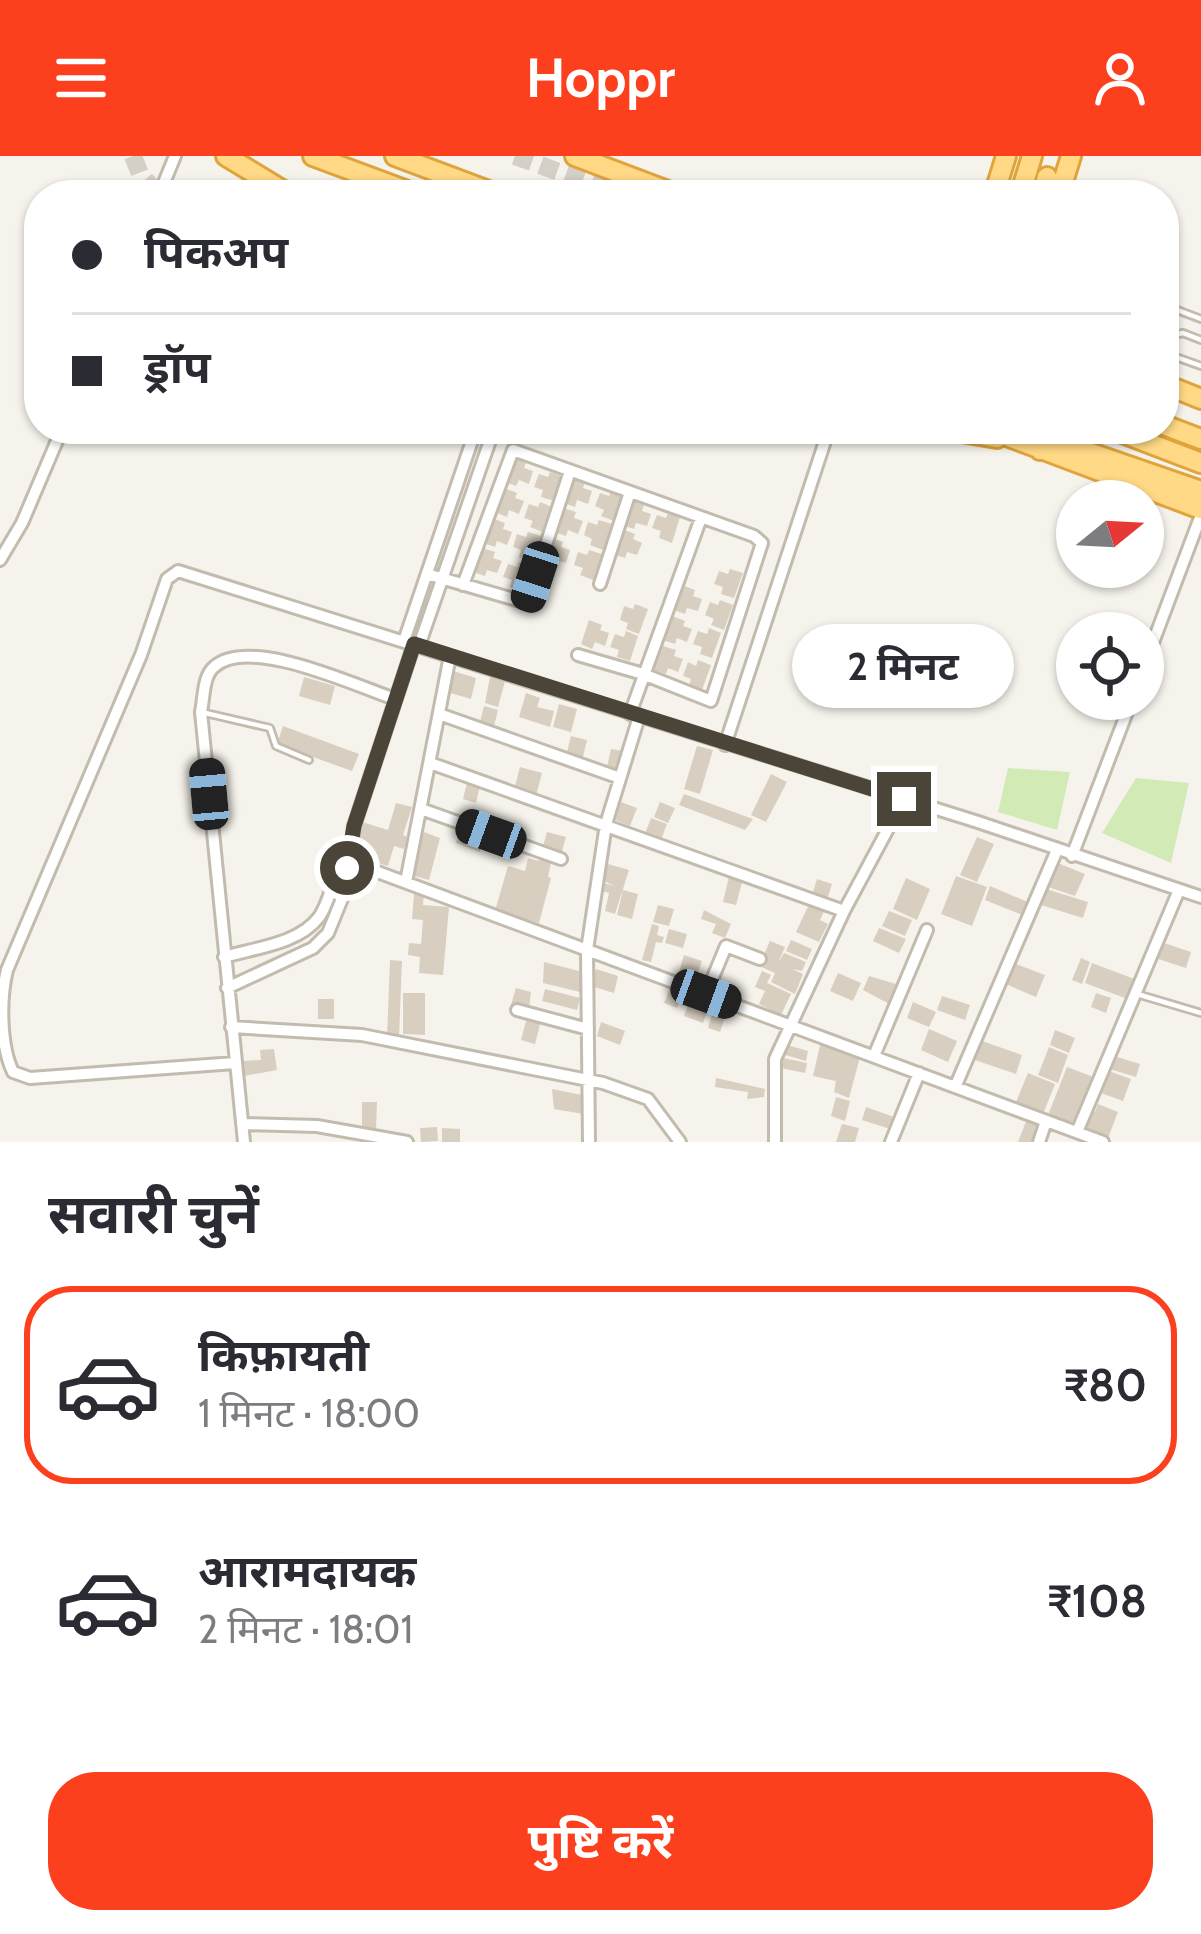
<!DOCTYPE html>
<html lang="hi">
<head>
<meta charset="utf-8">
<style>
  :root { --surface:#fff; --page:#f2f2f3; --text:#2b2b33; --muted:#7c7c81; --line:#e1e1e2; --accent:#fc3f1d }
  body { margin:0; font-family:Cabin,"Noto Sans Devanagari",sans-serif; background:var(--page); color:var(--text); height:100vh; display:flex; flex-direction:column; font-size:45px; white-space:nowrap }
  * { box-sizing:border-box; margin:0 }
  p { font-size:39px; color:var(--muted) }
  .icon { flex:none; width:66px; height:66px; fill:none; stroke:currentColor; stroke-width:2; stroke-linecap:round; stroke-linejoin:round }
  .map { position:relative; height:986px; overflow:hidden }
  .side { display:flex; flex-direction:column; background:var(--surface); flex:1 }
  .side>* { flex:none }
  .top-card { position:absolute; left:24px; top:24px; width:1155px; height:264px; border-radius:48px; box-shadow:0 3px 9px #0004; display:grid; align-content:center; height:264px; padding:0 48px; background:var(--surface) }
  .needle { width:78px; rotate:72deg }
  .tools { position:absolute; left:1056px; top:324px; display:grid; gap:24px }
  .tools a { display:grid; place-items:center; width:108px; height:108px; border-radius:50%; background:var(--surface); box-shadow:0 3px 9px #0004; font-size:60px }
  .end { position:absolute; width:54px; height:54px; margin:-27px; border:15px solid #4b4439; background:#fff; box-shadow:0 0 0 6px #fff }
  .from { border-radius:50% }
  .bubble { position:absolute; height:84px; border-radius:42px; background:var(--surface); box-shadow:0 3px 9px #0004; font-size:39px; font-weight:700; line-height:84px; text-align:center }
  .car { position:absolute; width:36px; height:72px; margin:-36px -18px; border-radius:15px; box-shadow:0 0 9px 3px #0007; background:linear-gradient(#222 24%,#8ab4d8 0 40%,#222 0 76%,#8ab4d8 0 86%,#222 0) }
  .top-card b { display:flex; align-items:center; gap:42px; height:114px; font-size:45px }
  .top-card b+b { border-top:3px solid var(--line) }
  .top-card i { width:30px; height:30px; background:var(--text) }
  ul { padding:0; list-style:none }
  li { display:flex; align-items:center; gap:36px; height:198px; margin:0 24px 18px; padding:0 24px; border:6px solid transparent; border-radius:48px }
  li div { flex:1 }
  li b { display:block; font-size:45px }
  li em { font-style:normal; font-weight:700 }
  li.active { border-color:var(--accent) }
  li>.icon { width:108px; height:108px; stroke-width:1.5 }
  h2 { padding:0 48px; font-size:54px; line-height:144px }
  .action { display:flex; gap:24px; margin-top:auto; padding:24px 48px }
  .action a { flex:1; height:138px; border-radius:48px; background:var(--accent); color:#fff; font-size:48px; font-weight:700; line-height:138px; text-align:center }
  header { display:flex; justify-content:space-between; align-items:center; height:156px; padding:0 48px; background:var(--accent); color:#fff; font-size:54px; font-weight:700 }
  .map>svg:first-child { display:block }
</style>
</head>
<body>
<header><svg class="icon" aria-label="menu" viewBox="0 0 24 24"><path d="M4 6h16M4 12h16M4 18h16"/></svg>Hoppr<svg class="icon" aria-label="person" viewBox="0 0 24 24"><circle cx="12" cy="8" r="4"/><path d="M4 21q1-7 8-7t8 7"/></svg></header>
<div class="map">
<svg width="1201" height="986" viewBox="0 0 1201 986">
  <rect width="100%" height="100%" fill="#f6f3ec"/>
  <path fill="#d2eab5" d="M1008,612l62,4 -13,58 -59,-18z
    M1136,622l53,5 -18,80 -69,-30z"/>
  <path fill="#d8cfc1" d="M513,302l13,4 -2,6 9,3 -4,13 -10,-4 -3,6 -11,-4z
    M550,316l12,4 -8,25 -13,-4 2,-7 -9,-3 5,-13 9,3z
    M572,322l13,5 -2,5 9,3 -4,13 -11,-4 -2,7 -11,-4z
    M504,332l13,5 -2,5 9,3 -5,13 -10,-4 -2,7 -12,-5z
    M611,335l12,4 -9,26 -13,-5 3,-6 -9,-4 5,-13 9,3z
    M631,345l13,4 -2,6 9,3 -4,12 -11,-3 -2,6 -12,-4z
    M540,346l12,5 -9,25 -13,-5 3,-6 -9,-3 5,-14 9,3z
    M563,352l13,4 -2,6 9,3 -5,13 -10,-4 -2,6 -12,-4z
    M668,357l12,4 -8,26 -13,-5 2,-7 -9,-3 5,-13 9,3z
    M492,362l13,5 -2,6 9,3 -5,13 -10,-4 -2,6 -12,-4z
    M599,364l13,4 -9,26 -13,-5 2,-6 -8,-4 4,-13 9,3z
    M622,373l13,5 -2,5 9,4 -5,12 -10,-3 -2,6 -12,-4z
    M528,376l13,4 -9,25 -13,-4 2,-7 -8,-3 4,-13 9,3z
    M550,381l13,5 -2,5 9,3 -4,13 -10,-3 -3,6 -11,-4z
    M482,392l13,4 -2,6 9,3 -5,12 -10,-3 -2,6 -12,-4z
    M589,394l13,4 -9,26 -13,-5 3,-7 -9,-3 4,-13 9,3z
    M519,406l12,4 -8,26 -13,-5 2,-7 -9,-3 5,-13 9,3z
    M730,413l13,4 -9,25 -13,-4 2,-7 -9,-3 5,-13 9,3z
    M682,429l13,5 -2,6 9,3 -4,12 -11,-3 -2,6 -11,-4z
    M720,444l13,5 -9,25 -13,-5 3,-6 -9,-4 5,-13 8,3z
    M635,448l13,5 -9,25 -13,-5 2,-6 -8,-3 4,-14 9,3z
    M672,460l13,5 -2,5 9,3 -5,13 -10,-4 -2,6 -12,-4z
    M589,464l13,5 -2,5 9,3 -4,13 -10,-4 -3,7 -11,-5z
    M709,472l12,5 -9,25 -12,-4 2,-7 -9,-3 5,-13 9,3z
    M626,475l12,5 -8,25 -13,-4 2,-7 -9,-3 5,-13 9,3z
    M663,490l13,4 -2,6 9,3 -5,13 -10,-4 -2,6 -12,-4z
    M698,504l13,5 -9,25 -13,-4 2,-7 -8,-3 5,-14 8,4z
    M453,515l23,7 -5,21 -24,-7z
    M304,521l31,9 -5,19 -31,-9z
    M490,521l15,4 -7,26 -13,-4z
    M526,537l14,5 -3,9 17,4 -4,16 -31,-10z
    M559,548l18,5 -6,23 -18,-5z
    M484,550l14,4 -5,20 -14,-4z
    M283,570l76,28 -7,17 -75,-27z
    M571,580l16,4 -5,21 -16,-5z
    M697,590l16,4 -13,44 -16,-5z
    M611,593l12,2 -5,23 -12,-3z
    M520,611l22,6 -6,23 -22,-6z
    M771,618l16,8 -21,40 -15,-7z
    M468,623l13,3 -5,21 -13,-4z
    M684,638l69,25 -8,11 -66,-25z
    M621,646l16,6 -7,18 -15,-6z
    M660,646l15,6 -7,15 -14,-6z
    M396,647l16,4 -9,28 4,2 -3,12 -10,-3 -6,20 -37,-11 11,-33 26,8z
    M651,662l16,6 -6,16 -16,-6z
    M461,668l23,8 -4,20 -24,-9z
    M424,676l16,6 -11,42 -18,-5z
    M547,676l19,5 -5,18 -19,-5z
    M977,681l17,7 -17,38 -17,-7z
    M541,699l11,3 -4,19 3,1 -12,45 -44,-12 13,-45 17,5 3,-13 11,3z
    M1055,706l30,12 -10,22 -30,-10z
    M608,708l21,6 -14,44 -10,-3 4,-18 -8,-2 2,-8 12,3 -12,-5z
    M730,716l14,3 -8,30 -13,-3z
    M956,720l31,11 -15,39 -31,-12z
    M906,722l24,11 -13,31 -24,-11z
    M817,723l15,5 -5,16 -15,-5z
    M990,730l40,17 -5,13 -40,-16z
    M1046,733l42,13 -5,16 -42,-13z
    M623,734l15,4 -6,25 -15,-4z
    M414,738h10l-1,11 26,2 -6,68 -24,-2 1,-16 -12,-2 1,-12 12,1 2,-24 -11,-1z
    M811,744l15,7 -6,13 8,4 -9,18 -23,-10z
    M658,749l16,4 -5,17 -16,-4z
    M704,754l27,14 -6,14 -13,-5 4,-9 -15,-5z
    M889,755l23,9 -7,16 -23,-10z
    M652,768l7,2 -2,9 7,2 -2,6 -6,-1 -5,20 -9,-2z
    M879,772l27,11 -7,14 -26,-12z
    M669,773l18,5 -4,14 -18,-5z
    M791,784l21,9 -5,11 -21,-9z
    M770,785l15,6 -7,16 6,-10 22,9 -4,9 -10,-2 11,5 -8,20 -24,-12 4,-9 -16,-7z
    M1161,786l30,10 -5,16 -31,-10z
    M684,799l18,6 -7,20 -17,-5z
    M1081,802l9,4 -8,22 -10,-4z
    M390,804l12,1 -3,76 -12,-1z
    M544,806l39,10 -3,20 -37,-9z
    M1011,806l34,13 -9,22 -33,-14z
    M1092,807l45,17 -7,20 -45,-17z
    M596,813l22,7 -4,17 -23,-7z
    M762,815l9,4 -4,8 24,11 -10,21 -22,-11 6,-13 -10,-4z
    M838,817l23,10 -8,18 -23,-10z
    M869,820l30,9 -8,20 -28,-15z
    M671,830l13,6 -7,16 -13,-5z
    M516,832l15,4 -2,17 -18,-4z
    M545,833l35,9 -3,12 -35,-9z
    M403,837h22v42l-22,-1z
    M1096,837l15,5 -5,15 -15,-6z
    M692,838l19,7 -8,22 -19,-7z
    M942,840l28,9 -5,15 -28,-10z
    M318,843h16v20h-16z
    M913,846l23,10 -7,15 -22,-9z
    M715,848l13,4 -8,24 -12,-4z
    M527,861l14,4 -6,23 -14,-4z
    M601,866l24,9 -5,14 -23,-9z
    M929,873l28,12 -9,21 -27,-12z
    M1055,874l20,8 -6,15 -19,-8z
    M979,884l43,15 -6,19 -44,-15z
    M821,885l39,16 -11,41 -15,-6 2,-11 -23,-5z
    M784,888l24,7 -2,10 -24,-7z
    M1049,891l19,8 -10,28 -20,-8z
    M274,893l3,21 -33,6 -1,-15 18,-1 -1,-10z
    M1114,900l26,8 -4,13 -26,-8z
    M783,902l24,5 -2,10 -24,-5z
    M1067,911l29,11 -18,50 -30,-13z
    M1106,914l25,9 -8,22 -25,-9z
    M1028,917l27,11 -12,30 -27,-12z
    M716,922l49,11 -1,8 -17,2 1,-7 -33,-5z
    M552,933l30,6 1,19 -29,-5z
    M836,941l14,4 -5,20 -14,-5z
    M362,946h15l-1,28 -14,-1z
    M1098,948l20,8 -10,26 -21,-8 4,-20 4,2z
    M866,951l28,10 -4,12 -28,-9z
    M1027,963l16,5 -7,18h-18z
    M842,968l17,4 -4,14h-19z
    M437,971l1,14 -17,1 -1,-14z
    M442,972l18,1v13h-18z"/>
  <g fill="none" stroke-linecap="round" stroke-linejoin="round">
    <path stroke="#d4d0c8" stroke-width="18" stroke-dasharray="18 9" stroke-linecap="butt" d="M133,0l7,18 19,21
      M515,0l107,39"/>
    <defs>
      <path id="service" d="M1164,149l37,14
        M1201,184l-18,-7 -10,2 -6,12 6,9 28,10
        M201,556l69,16 6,18 33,14
        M1137,838l64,19"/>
      <path id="minor" d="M159,39l16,-39
        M0,404l22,-37 40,-94
        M427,418l100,29 43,-132
        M600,428l30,-92
        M463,429l50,-135 241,86 8,7 -51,158 -68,-27 -65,-19
        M404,485l72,-212
        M419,490l75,-217
        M1143,513l58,-154
        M439,558l181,64
        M630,558l71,-196
        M725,589l104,-316
        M430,607l414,148
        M421,653l140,50
        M1072,700l60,-157
        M348,705l755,281
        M406,726l44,-226
        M224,801c30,-9 75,-13 95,-40 12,-17 10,-36 28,-48
        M227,832l86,-40 15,-15 18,-44 8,-63 60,-182
        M706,838l20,-48 34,13
        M517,854l71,19
        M231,871l131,8 241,48 45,16 32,43
        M874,900l53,-126
        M235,907l-205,15 -17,-6c-13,-27 -13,-74 -6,-102l134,-315 26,-76 11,-8 800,251 223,75
        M956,929l101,-235
        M242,968l75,2 90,16
        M1077,976l102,-242
        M244,986l-43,-430c3,-14 2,-36 13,-45 35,-32 142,19 181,32
        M589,986l-2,-192 19,-126 33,-107
        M775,986v-83l69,-148 60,-112
        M891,986l28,-69
        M1039,986l7,-21"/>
      <path id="trunk" d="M226,0l64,39
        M313,0l105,39
        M395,0l104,39
        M575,0l103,39
        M994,39l12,-39
        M1020,39l12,-39
        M1042,39l5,-18
        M1059,39l12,-39
        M1164,228l37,15
        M1164,269l37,14
        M944,273l53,9
        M988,273l213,80
        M1112,273l89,34
        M1040,294l25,-6 136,47"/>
    </defs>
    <use href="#service" stroke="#c2bbae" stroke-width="10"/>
    <use href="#minor" stroke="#c2bbae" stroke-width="16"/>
    <use href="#trunk" stroke="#e0a43c" stroke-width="24"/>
    <use href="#service" stroke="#fff" stroke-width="4.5"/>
    <use href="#minor" stroke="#fff" stroke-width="10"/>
    <use href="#trunk" stroke="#ffd985" stroke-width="18"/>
  </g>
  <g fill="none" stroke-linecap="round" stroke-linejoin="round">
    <path stroke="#4b4439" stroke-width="15" d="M347,712l7,-42 60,-182 490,155"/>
  </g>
</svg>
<div class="tools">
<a><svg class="needle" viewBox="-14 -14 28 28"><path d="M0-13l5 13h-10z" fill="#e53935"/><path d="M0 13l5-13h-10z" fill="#7c7c81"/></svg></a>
<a><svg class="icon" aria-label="locate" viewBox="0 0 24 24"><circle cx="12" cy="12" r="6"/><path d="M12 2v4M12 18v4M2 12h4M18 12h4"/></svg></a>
</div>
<i class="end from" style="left:347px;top:712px"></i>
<i class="end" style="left:904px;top:643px"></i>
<div class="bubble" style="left:792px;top:468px;width:222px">2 मिनट</div>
<i class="car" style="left:535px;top:421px;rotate:198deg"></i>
<i class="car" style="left:209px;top:638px;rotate:355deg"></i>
<i class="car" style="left:491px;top:678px;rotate:290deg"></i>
<i class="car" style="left:706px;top:838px;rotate:110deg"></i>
<div class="top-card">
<b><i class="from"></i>पिकअप</b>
<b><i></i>ड्रॉप</b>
</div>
</div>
<section class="side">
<h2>सवारी चुनें</h2>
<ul>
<li class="active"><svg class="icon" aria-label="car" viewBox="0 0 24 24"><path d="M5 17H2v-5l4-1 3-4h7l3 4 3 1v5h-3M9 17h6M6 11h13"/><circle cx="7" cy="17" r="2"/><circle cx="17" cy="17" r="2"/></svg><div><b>किफ़ायती</b><p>1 मिनट · 18:00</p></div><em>₹80</em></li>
<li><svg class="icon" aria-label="car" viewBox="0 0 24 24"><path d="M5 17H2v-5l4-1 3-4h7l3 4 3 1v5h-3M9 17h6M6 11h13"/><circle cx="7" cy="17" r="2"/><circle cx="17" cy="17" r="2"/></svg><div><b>आरामदायक</b><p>2 मिनट · 18:01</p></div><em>₹108</em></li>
</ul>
<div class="action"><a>पुष्टि करें</a></div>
</section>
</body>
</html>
